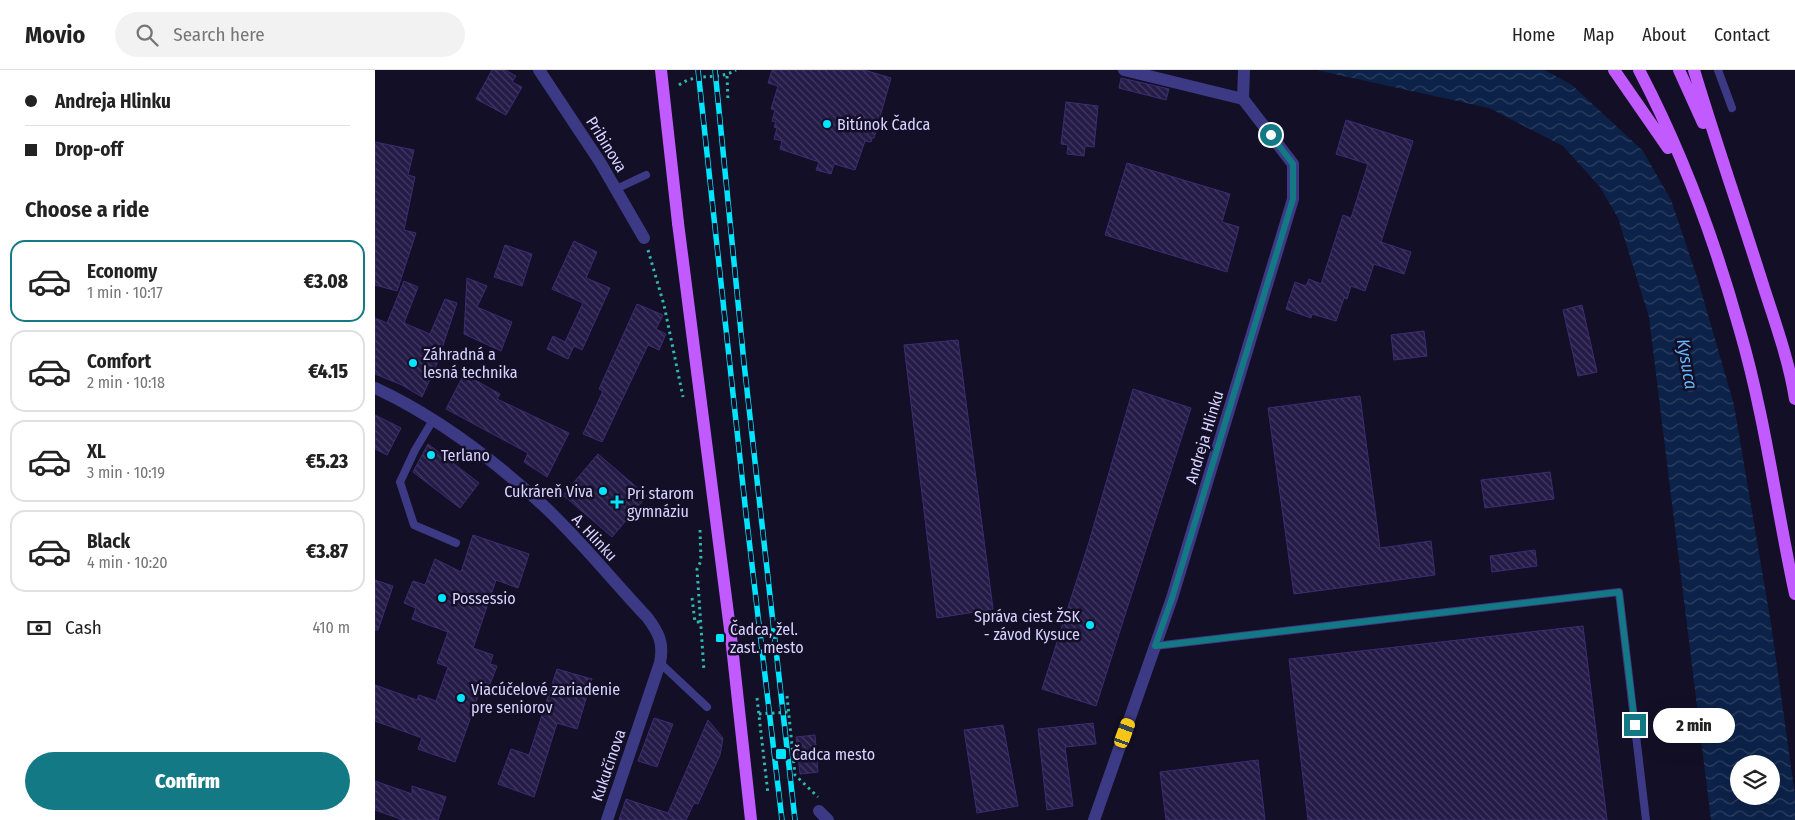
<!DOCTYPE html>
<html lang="en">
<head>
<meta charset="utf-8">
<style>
  :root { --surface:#fff; --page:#f2f2f2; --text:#222; --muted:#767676; --line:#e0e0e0; --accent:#137a85 }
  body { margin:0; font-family:"Fira Sans Condensed",sans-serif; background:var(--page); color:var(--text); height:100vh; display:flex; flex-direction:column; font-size:19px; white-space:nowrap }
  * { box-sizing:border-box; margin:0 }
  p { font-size:16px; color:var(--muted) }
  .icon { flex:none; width:28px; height:28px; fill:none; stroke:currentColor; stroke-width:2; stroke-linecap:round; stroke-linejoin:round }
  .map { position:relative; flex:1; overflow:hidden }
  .sheet { display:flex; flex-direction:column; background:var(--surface); width:375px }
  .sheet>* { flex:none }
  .hud { display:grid; align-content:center; height:110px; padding:0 25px; background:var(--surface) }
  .fabs { position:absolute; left:1355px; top:685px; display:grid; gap:10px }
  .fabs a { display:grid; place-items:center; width:50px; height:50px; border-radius:50%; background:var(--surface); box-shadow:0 5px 20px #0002; font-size:25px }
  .end { position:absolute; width:22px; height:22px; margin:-11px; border:6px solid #137a85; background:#fff; box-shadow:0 0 0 2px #fff }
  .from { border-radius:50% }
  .bubble { position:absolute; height:35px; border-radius:18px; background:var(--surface); box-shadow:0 5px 20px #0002; font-size:16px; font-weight:800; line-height:35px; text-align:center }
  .car { position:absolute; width:15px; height:30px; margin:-15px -8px; border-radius:6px; box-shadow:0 0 4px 1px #0007; background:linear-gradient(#f5c518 24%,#345 0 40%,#f5c518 0 76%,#345 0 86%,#f5c518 0) }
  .hud b { display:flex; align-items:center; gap:18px; height:48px; font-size:19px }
  .hud b+b { border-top:1px solid var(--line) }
  .hud i { width:12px; height:12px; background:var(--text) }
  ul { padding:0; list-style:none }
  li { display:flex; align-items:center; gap:15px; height:82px; margin:0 10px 8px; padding:0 15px; border:2px solid var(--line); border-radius:15px }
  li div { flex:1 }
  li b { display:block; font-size:19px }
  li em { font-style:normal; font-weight:800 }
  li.on { border-color:var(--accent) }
  li>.icon { width:45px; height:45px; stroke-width:1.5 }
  h2 { padding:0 25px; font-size:22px; line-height:60px }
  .pay { display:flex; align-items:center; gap:12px; height:55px; padding:0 25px; font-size:19px }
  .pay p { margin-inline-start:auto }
  .cta { display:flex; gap:10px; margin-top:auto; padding:10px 25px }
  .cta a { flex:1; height:58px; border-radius:30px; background:var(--accent); color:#fff; font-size:20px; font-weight:800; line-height:58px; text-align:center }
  header { display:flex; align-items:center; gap:30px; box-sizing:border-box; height:70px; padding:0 25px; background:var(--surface); border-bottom:1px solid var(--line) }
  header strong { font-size:24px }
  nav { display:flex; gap:28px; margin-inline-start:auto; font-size:18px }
  .search { width:350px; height:45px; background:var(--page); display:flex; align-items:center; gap:12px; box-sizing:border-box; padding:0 18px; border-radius:28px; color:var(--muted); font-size:19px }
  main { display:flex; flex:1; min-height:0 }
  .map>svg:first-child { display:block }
</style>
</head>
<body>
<header>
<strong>Movio</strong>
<div class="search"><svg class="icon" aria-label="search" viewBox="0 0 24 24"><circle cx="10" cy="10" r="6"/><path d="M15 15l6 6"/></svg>Search here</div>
<nav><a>Home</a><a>Map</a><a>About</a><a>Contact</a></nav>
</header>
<main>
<section class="sheet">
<div class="hud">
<b><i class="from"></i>Andreja Hlinku</b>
<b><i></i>Drop-off</b>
</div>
<h2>Choose a ride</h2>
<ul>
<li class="on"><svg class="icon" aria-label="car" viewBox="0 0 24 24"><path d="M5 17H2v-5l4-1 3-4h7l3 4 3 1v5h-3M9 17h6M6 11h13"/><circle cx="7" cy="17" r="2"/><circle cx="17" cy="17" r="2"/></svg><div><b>Economy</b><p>1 min · 10:17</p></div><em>€3.08</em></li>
<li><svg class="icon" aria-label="car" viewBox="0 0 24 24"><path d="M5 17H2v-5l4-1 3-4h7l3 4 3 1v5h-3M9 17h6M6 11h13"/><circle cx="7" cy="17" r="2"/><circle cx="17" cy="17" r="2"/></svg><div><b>Comfort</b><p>2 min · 10:18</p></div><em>€4.15</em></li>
<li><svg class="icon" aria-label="car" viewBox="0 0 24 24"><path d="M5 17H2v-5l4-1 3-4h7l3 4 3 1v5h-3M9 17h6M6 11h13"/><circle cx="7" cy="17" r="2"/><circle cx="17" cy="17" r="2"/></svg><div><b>XL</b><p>3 min · 10:19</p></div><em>€5.23</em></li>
<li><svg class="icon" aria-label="car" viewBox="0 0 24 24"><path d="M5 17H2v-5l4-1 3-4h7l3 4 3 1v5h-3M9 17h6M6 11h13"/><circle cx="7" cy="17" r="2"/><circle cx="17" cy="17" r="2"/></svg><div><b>Black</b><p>4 min · 10:20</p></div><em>€3.87</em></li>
</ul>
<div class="pay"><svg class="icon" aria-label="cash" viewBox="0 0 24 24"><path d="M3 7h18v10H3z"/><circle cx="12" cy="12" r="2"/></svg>Cash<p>410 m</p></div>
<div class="cta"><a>Confirm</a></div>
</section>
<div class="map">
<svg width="1420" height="750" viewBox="0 0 1420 750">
  <defs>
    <pattern id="water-waves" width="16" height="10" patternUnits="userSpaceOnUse" patternTransform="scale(1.25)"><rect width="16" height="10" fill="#0c2248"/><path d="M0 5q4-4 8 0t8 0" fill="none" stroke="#2f4163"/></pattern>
    <pattern id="building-back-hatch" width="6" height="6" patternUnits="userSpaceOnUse" patternTransform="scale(1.25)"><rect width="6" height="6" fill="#241b47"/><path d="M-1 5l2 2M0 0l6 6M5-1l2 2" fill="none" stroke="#433b63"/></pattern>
  </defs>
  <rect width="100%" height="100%" fill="#130f26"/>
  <path fill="url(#water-waves)" fill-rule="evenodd" d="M941,0h229l27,15 71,66 28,49 26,77 37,128 37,219 24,171v25h-84l-62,-503 -31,-99 -18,-31 -37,-41 -74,-38zM1364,694h32v32h-32z"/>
  <path fill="url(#building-back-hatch)" stroke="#3b2d73" d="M117,0h13l11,6 -4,6 10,5 -16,28 -30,-16z
    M397,0h92l27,8 -17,60h-2l-1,4 -6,-1 -10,29 -21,-6 -3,10 -15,-4 3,-8 -39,-13 2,-8 -8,-2 3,-11 -3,-1 2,-5 -4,-1 3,-11 -4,-1 7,-23 -10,-3z
    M746,8l48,11 -3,11 -47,-12z
    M691,32l32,4 -4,41 -9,-1 -1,10 -17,-2 1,-9 -7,-1z
    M971,50l67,21 -32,101 30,10 -7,22 -30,-10 -9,27 -14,-5 -4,13 -3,-1 -8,23 -24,-7 -1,4 -25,-9 9,-27 11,4 3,-7 12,5 22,-69 8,3 17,-54 -32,-10z
    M0,72l39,8 -6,25 7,2 -11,53 12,3 -19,58 -22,-6z
    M752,93l103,31 -8,28 17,5 -12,45 -122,-37z
    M199,171l23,11 -11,26 24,10 -28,62 -8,-4 -6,13 -21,-10 6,-13 12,6 18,-39 -31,-14z
    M130,175l27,9 -10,32 -28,-9z
    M92,208l20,8 -10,21 35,15 -11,29 -37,-17z
    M29,211l14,6 -14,36 26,11 15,-35 12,4 -21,63 -14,31 -20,-12 -27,-11v-56l12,5z
    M262,234l26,11 -7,14 10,5 -7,16 -11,-5 -46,97 -19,-8 20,-43 -4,-2z
    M1207,235l15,67 -19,4 -15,-66z
    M1049,261l3,25 -33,4 -3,-25z
    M583,270l35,269 -56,9 -33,-273z
    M89,304l36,20 -3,5 72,34 -22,44 -23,-15 4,-9 -82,-44z
    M758,319l58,19 -95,298 -54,-17 47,-147z
    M985,326l20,152 51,-7 4,34 -141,19 -26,-186z
    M0,345l26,13 -14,27 -12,-6z
    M53,374l51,39 -19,25 -47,-36z
    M223,384l49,42 -35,41 -49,-42z
    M1175,402l4,27 -69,9 -4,-28z
    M98,465l56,19 -11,34 -22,-8 -23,68 20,7 -3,9 7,2 -7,18 -7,-2 -28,80 -37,-13 4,-11 -47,-17v-36l42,15 2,-5 17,6 12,-34 -11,-4 11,-31 -36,-13 4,-11 -12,-5 9,-22 12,4 10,-26 26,13z
    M1160,480l2,16 -45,6 -2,-16z
    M0,510l18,6 -15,44h-3z
    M1208,556l24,194h-299l-19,-161z
    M182,599l35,10 -15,50 -20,-6 -23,74 -36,-13 13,-35 18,6z
    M279,648l19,6 -16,43 -19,-6z
    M333,650l15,18 -3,17 -22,49 -4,-1 -8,17h-67l7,-21 42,14z
    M718,653l3,21 -31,3 8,59 -26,4 -9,-81z
    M628,655l15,81 -41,7 -13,-83z
    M440,665l3,37 -18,2 -4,-37z
    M883,690l7,60h-99l-6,-48z
    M0,711l37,13v-8l34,11 -8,23h-35l-28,-10z"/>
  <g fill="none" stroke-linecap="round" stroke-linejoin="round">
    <path stroke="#2fb8b0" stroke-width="3" stroke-dasharray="2.5 4" stroke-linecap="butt" d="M352,6l1,26
      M304,15c17,-13 39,-4 57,-15
      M273,180l16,55 19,92
      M325,460l1,31 -4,8 7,102
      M317,528l3,24h7
      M412,626l8,79 23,22
      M382,628l11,96
      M384,644l30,-2"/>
    <path stroke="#3d3a85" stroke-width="8" d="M1343,0l14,38
      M241,119l30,-14
      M58,350l-18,30 -15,32 14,43 42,18
      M780,576l464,-54 27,228
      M285,593l47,44"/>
    <path stroke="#3d3a85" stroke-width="12" d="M164,0l61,92 44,76
      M749,0l119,29
      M0,318c63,29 120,73 171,120 36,34 67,73 101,109 12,16 17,26 13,46l-53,157
      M444,741l9,9
      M719,750l78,-222 121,-399v-35l-50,-65 1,-29"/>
    <path stroke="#c25bff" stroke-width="12" d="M1239,0l54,78
      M1264,0c43,82 76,171 101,261 25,86 36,175 55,263
      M1304,0l24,53
      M1319,0c22,73 47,145 70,218 12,37 25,73 31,111
      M303,153l53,414 20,183"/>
    <defs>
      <path id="rail" d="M323,0l48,444 36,306
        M340,0l29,293 51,457"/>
    </defs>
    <use href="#rail" stroke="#00e5ff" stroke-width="5.5"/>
    <use href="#rail" stroke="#130f26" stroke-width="4" stroke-dasharray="11" stroke-linecap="butt"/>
    <path stroke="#c25bff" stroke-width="12" d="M286,0l17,153"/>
  </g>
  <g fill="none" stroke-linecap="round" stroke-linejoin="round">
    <path stroke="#137a85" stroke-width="6" d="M896,65l22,29v35l-121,399 -17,48 464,-54 16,133"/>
  </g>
  <g fill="#00e5ff" stroke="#130f26" stroke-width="2">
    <circle cx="452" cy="54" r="5"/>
    <circle cx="38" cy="293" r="5"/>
    <circle cx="56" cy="385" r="5"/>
    <circle cx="228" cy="421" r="5"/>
    <path d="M239.5 424.5h5v5h5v5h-5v5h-5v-5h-5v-5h5z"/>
    <circle cx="67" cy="528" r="5"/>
    <circle cx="715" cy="555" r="5"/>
    <rect x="340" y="563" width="10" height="10" rx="2.5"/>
    <circle cx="86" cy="628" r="5"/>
    <rect x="400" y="678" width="12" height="12" rx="2.5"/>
  </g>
  <g text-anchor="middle" stroke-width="5" stroke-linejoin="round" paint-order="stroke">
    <g font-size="16" fill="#d9d4ff" stroke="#130f26" text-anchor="start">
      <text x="462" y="60">Bitúnok Čadca</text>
      <text x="48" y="290">Záhradná a<tspan x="48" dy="18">lesná technika</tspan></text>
      <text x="66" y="391">Terlano</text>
      <text x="218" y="427" text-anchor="end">Cukráreň Viva</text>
      <text x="252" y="429">Pri starom<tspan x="252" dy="18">gymnáziu</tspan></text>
      <text x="77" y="534">Possessio</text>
      <text x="705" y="552" text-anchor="end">Správa ciest ŽSK<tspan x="705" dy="18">- závod Kysuce</tspan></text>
      <text x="355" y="565">Čadca, žel.<tspan x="355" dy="18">zast. mesto</tspan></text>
      <text x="96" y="625">Viacúčelové zariadenie<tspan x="96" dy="18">pre seniorov</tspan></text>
      <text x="417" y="690">Čadca mesto</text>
    </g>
    <g font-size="16" fill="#d9d4ff" stroke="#130f26">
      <text transform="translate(232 74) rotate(58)" y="6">Pribinova</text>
      <text transform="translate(829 367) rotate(-73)" y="6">Andreja Hlinku</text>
      <text transform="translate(220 467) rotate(47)" y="6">A. Hlinku</text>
      <text transform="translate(233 695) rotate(-71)" y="6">Kukučínova</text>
    </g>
    <g font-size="18" font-style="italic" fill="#62b6ff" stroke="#130f26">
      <text transform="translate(1312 294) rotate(80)" y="6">Kysuca</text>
    </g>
  </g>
</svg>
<div class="fabs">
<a><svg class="icon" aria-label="layers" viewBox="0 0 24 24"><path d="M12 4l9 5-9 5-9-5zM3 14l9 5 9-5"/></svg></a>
</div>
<i class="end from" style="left:896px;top:65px"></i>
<i class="end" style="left:1260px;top:655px"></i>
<div class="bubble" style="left:1278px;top:638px;width:82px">2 min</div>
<i class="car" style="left:750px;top:663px;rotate:20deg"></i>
</div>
</main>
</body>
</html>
